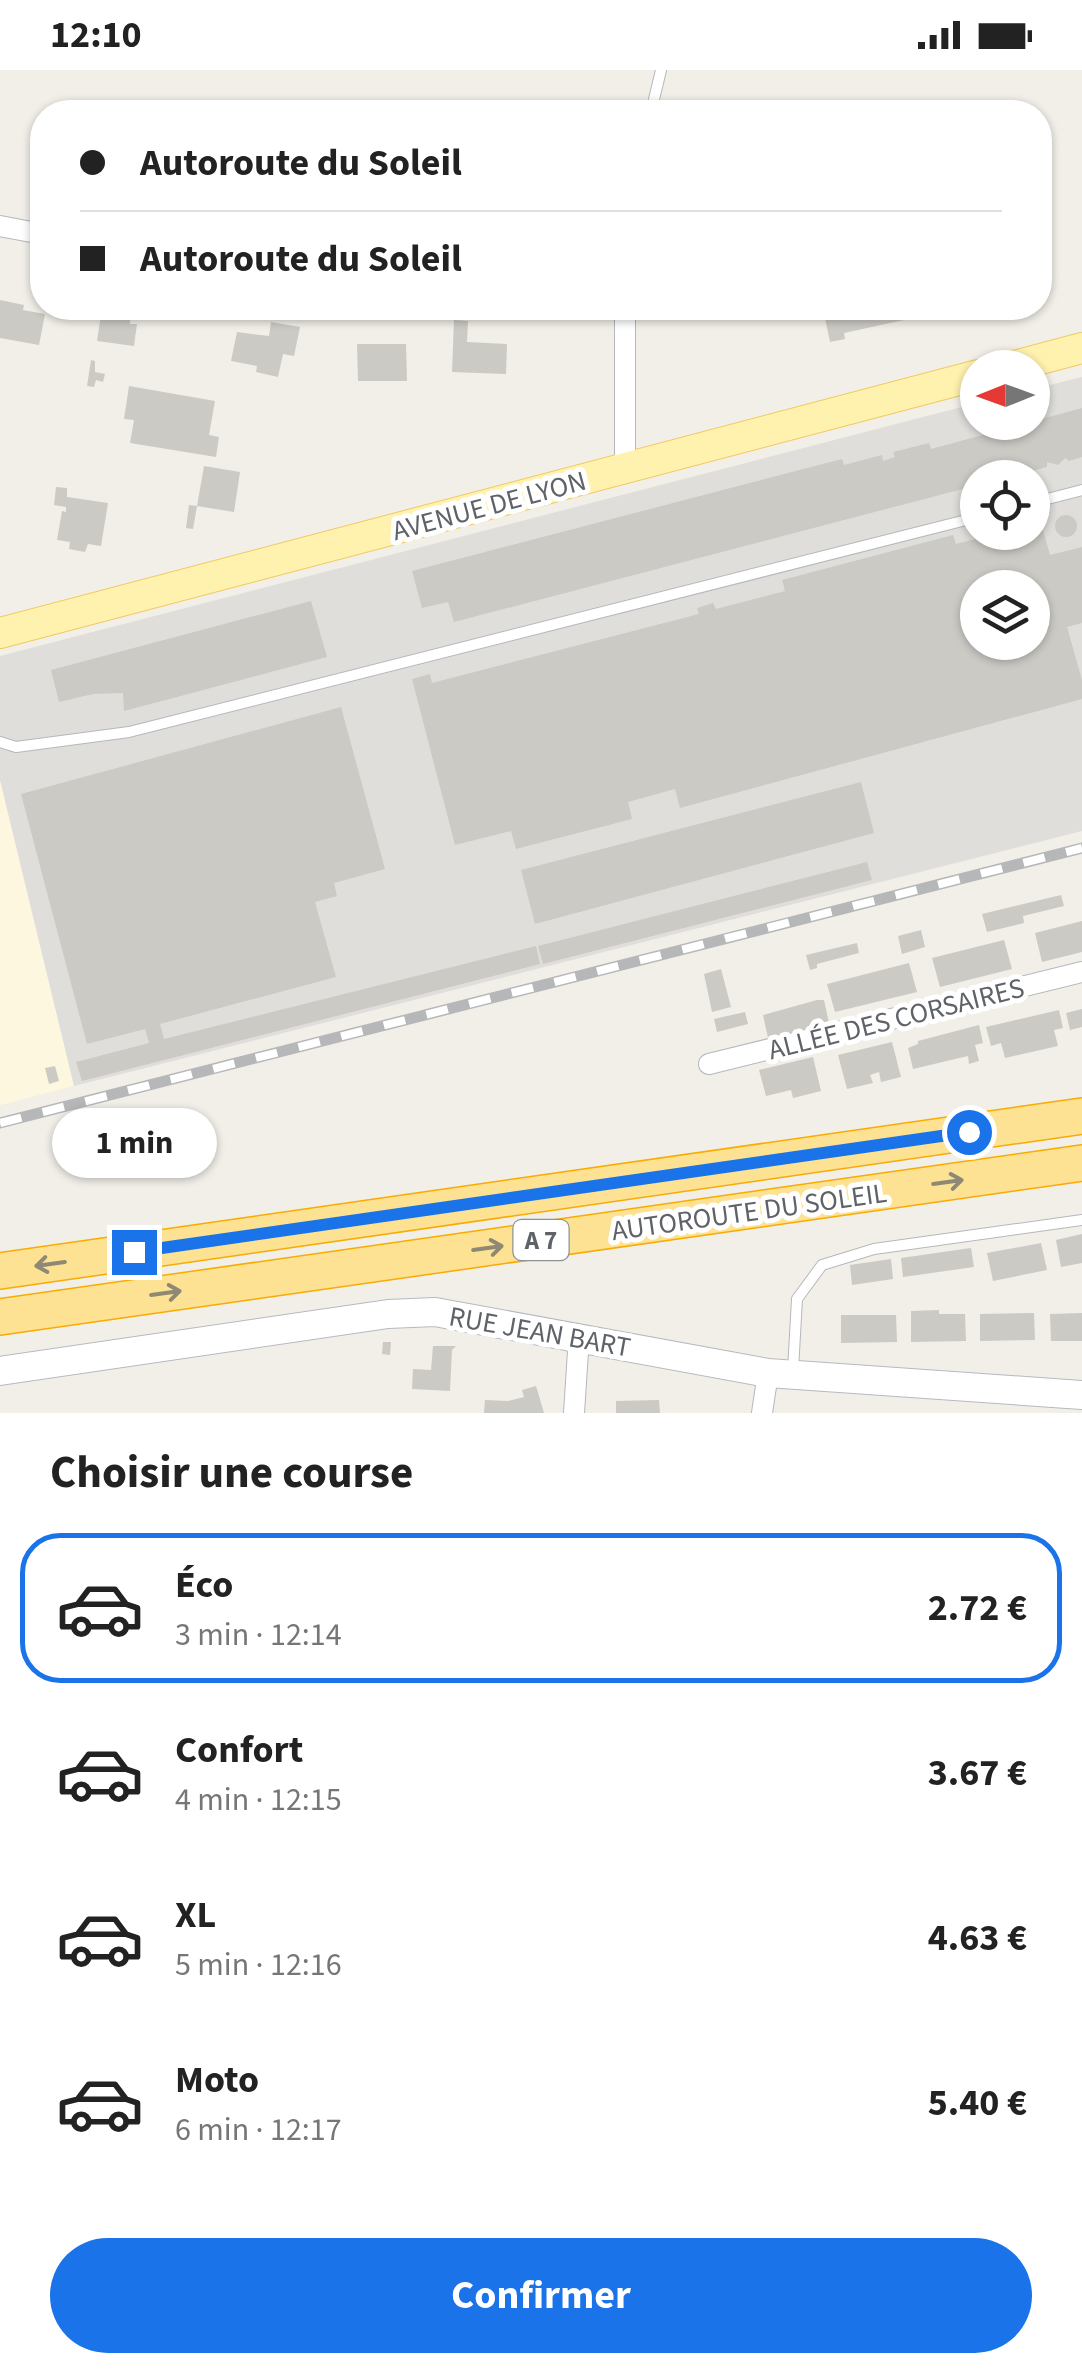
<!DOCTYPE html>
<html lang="fr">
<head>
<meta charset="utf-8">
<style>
  :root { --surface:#fff; --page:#f2f2f2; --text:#222; --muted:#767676; --line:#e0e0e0; --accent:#1a73e8 }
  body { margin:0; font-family:"Source Sans 3",sans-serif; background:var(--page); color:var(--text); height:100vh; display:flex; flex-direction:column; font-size:38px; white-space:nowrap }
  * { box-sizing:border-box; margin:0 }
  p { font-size:32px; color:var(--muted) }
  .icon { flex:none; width:55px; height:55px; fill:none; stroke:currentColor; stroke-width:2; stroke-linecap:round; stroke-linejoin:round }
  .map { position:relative; height:1343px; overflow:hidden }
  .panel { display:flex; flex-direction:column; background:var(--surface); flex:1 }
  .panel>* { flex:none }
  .banner { position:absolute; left:30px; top:30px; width:1022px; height:220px; border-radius:40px; box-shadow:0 2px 8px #0004; display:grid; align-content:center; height:220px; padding:0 50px; background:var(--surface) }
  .needle { width:65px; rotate:269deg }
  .fabs { position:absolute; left:960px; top:280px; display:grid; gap:20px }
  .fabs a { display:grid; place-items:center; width:90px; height:90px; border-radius:50%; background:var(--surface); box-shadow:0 2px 8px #0004; font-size:50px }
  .end { position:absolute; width:45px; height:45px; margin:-22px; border:12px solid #1a73e8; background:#fff; box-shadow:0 0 0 5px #fff }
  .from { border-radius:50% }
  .bubble { position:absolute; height:70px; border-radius:35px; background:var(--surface); box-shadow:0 2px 8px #0004; font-size:32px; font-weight:700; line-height:70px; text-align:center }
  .banner b { display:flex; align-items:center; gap:35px; height:95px; font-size:38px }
  .banner b+b { border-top:2px solid var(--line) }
  .banner i { width:25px; height:25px; background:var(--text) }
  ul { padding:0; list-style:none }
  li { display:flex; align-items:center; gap:30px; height:150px; margin:0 20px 15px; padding:0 30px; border:5px solid transparent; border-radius:40px }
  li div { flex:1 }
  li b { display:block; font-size:38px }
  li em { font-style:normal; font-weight:700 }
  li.active { border-color:var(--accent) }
  li>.icon { width:90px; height:90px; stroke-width:1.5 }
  h2 { padding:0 50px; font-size:45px; line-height:120px }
  .cta { display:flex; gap:20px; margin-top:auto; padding:20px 50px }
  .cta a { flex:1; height:115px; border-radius:60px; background:var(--accent); color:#fff; font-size:40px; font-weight:700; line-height:115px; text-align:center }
  .status { display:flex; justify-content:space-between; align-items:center; height:70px; padding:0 50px; background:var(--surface); direction:ltr }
  .status svg { height:28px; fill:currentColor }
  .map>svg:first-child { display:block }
</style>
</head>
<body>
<div class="status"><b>12:10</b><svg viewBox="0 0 49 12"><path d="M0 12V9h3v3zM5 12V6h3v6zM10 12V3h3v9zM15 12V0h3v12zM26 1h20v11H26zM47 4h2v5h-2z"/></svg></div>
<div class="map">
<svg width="1082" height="1343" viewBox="0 0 1082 1343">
  <rect width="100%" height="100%" fill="#f1efe8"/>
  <path fill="#fef7e0" d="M0,710l74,306 -74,19z"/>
  <path fill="#e0deda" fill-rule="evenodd" d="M1082,307v454l-1008,255 -74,-306v-124l977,-253 1,19h54l1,-33zM978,408h54v54h-54zM978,518h54v54h-54z"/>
  <path fill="#cccac5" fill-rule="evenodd" d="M0,230l24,5 -1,5 22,4 -6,31 -39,-7z
    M102,238l29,3 -1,13h7l-3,22 -37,-5z
    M837,238h64l3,12 -60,13 1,6 -15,3 -5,-24 14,-3z
    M454,250l14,1 -1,21 40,2 -1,30 -54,-2z
    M271,252l29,5 -6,29 -11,-2 -5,23 -22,-5 1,-6 -26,-5 6,-29 32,4z
    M357,274h49l1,37h-49z
    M91,290l4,1v11l10,2 -2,8 -7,-2 -2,7 -7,-1z
    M129,316l86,15 -6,34 10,2 -3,20 -86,-14 4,-23 -10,-1z
    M1082,338v49l-13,4 -4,-3 -7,7 -11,-3v5l-41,11h-28v7l-524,137 -6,-20 -26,6 -10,-37 430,-112 2,6 38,-10 1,6 12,-4 -2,-5 36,-9 2,6z
    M204,396l36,6 -6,40 -37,-6z
    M56,417l11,1v9l41,6 -7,43 -13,-2 -3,8 -16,-3 1,-7 -13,-2 5,-29 4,1v-5l-12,-2z
    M189,435l8,1 -4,23 -7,-1z
    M1055 456a11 11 0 1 1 22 0a11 11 0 1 1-22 0Z
    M1041,453l9,32 32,-8v76l-15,4 15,53v19l-402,109 -5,-19 -47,13 4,17 -116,30 -5,-18 -56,14 -43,-166 18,-5 2,9 267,-69 -2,-6 16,-5 3,6 69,-18 -3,-11 171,-45 3,9 47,-12h29v-7zM978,518h54v54h-54z
    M311,531l16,56 -203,54 -1,-18 -30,1 -34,8 -8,-32z
    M341,637l44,162 -51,14 3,13 -22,6 21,75 -176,47 4,15 372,-93 4,18 -458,117 -6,-19 73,-19 -4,-14 -58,15 -66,-250z
    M861,712l13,51 -339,91 -14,-54z
    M867,792l5,18 -329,84 -5,-18z
    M1061,825l3,11 -41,10 1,7 -37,9 -5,-18z
    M1082,851v31l-40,10 -7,-29z
    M921,860l4,17 -23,7 -4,-18z
    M1004,870l8,29 -72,18 -8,-29z
    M857,873l2,10 -42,11v4l-7,2 -4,-15z
    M909,893l8,29 -82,20 -8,-28z
    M721,899l10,38 -19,5 -8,-38z
    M817,930h7l5,23 -61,15 -5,-23z
    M1082,939v18l-12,3 -4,-17z
    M1059,940l4,18 -9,2 4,16 -53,12 -4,-15 -10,3 -5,-19z
    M745,942l3,12 -31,8 -3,-13z
    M979,955l4,18 -8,2 4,16 -10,3 -1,-8 -55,13 -5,-21 10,-4v-3z
    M892,972l9,35 -20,5 -2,-10 -9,3 3,8 -26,6 -9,-34z
    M813,987l8,34 -28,7 -2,-8 -25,6 -7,-26z
    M55,996l4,15 -10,3 -4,-16z
    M1082,1164v29l-21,4 -5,-27z
    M1041,1173l6,27 -54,11 -6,-28z
    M971,1178l3,19 -71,10 -2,-19z
    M891,1189l2,20 -41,6 -2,-20z
    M939,1240v4h26l1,27 -55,1v-31z
    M1034,1243l1,27 -55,1v-27z
    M1082,1243v28h-31l-1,-27z
    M841,1245h55l1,27 -56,1z
    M383,1272h8l-1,13 -8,-1z
    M433,1276h23l-4,4 -2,41 -38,-2 1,-20 18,1z
    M536,1316l8,27h-60l1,-13 23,1 16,-4 -2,-7z
    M659,1330l1,13h-44v-12z"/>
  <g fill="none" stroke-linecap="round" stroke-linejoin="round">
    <defs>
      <path id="lane" d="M651,42l10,-42
        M259,238h32
        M1032,433l50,-13
        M0,672l16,5 113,-15 849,-215
        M793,1300l4,-71 25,-34 52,-16 208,-29"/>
      <path id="street" d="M0,156l42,8
        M625,397v-159
        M709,994l373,-92
        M574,1343l5,-77
        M762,1343l6,-40"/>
      <path id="secondary" d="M0,1301l388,-57 47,-2 333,61 314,22"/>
      <path id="primary" d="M1007,298l75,-20
        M0,563l978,-258"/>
      <path id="highway" d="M0,1201l1082,-155
        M0,1247l1082,-154"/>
    </defs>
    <use href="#lane" stroke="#b5b8bc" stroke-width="12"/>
    <use href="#street" stroke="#b5b8bc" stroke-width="22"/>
    <use href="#secondary" stroke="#b6babf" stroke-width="30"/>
    <use href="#primary" stroke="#f2c960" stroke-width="32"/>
    <use href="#highway" stroke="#f9ab00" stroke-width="38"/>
    <use href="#lane" stroke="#fff" stroke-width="10"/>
    <use href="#street" stroke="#fff" stroke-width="20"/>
    <use href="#secondary" stroke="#fff" stroke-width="28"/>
    <use href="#primary" stroke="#fff2af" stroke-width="30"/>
    <use href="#highway" stroke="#fde293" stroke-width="35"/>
    <defs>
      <path id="rail" d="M0,1053l1082,-275"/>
    </defs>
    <use href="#rail" stroke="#b6b7b8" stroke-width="11"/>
    <use href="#rail" stroke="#fff" stroke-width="8" stroke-dasharray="22" stroke-linecap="butt"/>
  </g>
  <defs><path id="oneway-shaft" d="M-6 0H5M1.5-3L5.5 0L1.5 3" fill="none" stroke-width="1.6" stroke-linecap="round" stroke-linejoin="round" transform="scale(2.5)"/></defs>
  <g stroke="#8e8975">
    <use href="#oneway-shaft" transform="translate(948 1112) rotate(-8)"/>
    <use href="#oneway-shaft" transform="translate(488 1178) rotate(-8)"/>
    <use href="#oneway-shaft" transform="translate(50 1194) rotate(172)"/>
    <use href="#oneway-shaft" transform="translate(166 1223) rotate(-8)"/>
  </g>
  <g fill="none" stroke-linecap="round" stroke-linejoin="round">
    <path stroke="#1a73e8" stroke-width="12" d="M134,1182l835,-120"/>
  </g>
  <g text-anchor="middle" stroke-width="10" stroke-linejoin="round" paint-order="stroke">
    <rect fill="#fff" stroke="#8f9295" stroke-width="2.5" x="513.5" y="1150" width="55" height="40" rx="8"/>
    <g font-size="25" font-weight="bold" fill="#5f6368">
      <text x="541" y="1179">A 7</text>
    </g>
    <g font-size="28" fill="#5f6368" stroke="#fff">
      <text transform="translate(489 435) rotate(-15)" y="10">AVENUE DE LYON</text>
      <text transform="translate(896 948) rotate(-14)" y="10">ALLÉE DES CORSAIRES</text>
      <text transform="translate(749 1141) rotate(-8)" y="10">AUTOROUTE DU SOLEIL</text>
      <text transform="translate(540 1261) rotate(10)" y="10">RUE JEAN BART</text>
    </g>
  </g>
</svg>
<div class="fabs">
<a><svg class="needle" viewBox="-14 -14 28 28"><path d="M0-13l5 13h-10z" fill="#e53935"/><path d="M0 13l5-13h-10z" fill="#767676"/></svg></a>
<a><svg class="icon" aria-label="locate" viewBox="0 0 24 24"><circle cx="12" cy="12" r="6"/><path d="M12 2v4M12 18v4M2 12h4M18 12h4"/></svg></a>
<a><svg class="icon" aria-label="layers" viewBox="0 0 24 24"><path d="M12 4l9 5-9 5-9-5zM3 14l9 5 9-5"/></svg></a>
</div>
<i class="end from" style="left:969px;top:1062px"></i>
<i class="end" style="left:134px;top:1182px"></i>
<div class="bubble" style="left:52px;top:1038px;width:165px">1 min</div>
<div class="banner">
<b><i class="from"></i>Autoroute du Soleil</b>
<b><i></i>Autoroute du Soleil</b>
</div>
</div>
<section class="panel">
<h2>Choisir une course</h2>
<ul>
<li class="active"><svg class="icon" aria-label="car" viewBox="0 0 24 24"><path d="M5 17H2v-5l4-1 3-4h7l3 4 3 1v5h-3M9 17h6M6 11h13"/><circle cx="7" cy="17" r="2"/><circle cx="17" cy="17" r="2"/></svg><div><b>Éco</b><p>3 min · 12:14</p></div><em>2.72 €</em></li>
<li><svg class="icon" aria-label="car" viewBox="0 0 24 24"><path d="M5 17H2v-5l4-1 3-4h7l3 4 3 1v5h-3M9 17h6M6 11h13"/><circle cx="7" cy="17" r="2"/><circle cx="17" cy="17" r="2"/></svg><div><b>Confort</b><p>4 min · 12:15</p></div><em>3.67 €</em></li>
<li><svg class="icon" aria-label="car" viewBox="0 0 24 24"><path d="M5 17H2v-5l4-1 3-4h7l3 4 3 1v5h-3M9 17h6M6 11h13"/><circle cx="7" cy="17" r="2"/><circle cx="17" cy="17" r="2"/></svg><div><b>XL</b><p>5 min · 12:16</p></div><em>4.63 €</em></li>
<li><svg class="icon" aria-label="car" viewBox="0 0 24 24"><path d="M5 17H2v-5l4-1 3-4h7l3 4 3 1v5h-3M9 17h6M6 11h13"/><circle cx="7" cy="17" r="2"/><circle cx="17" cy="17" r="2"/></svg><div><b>Moto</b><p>6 min · 12:17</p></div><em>5.40 €</em></li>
</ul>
<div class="cta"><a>Confirmer</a></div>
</section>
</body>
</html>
